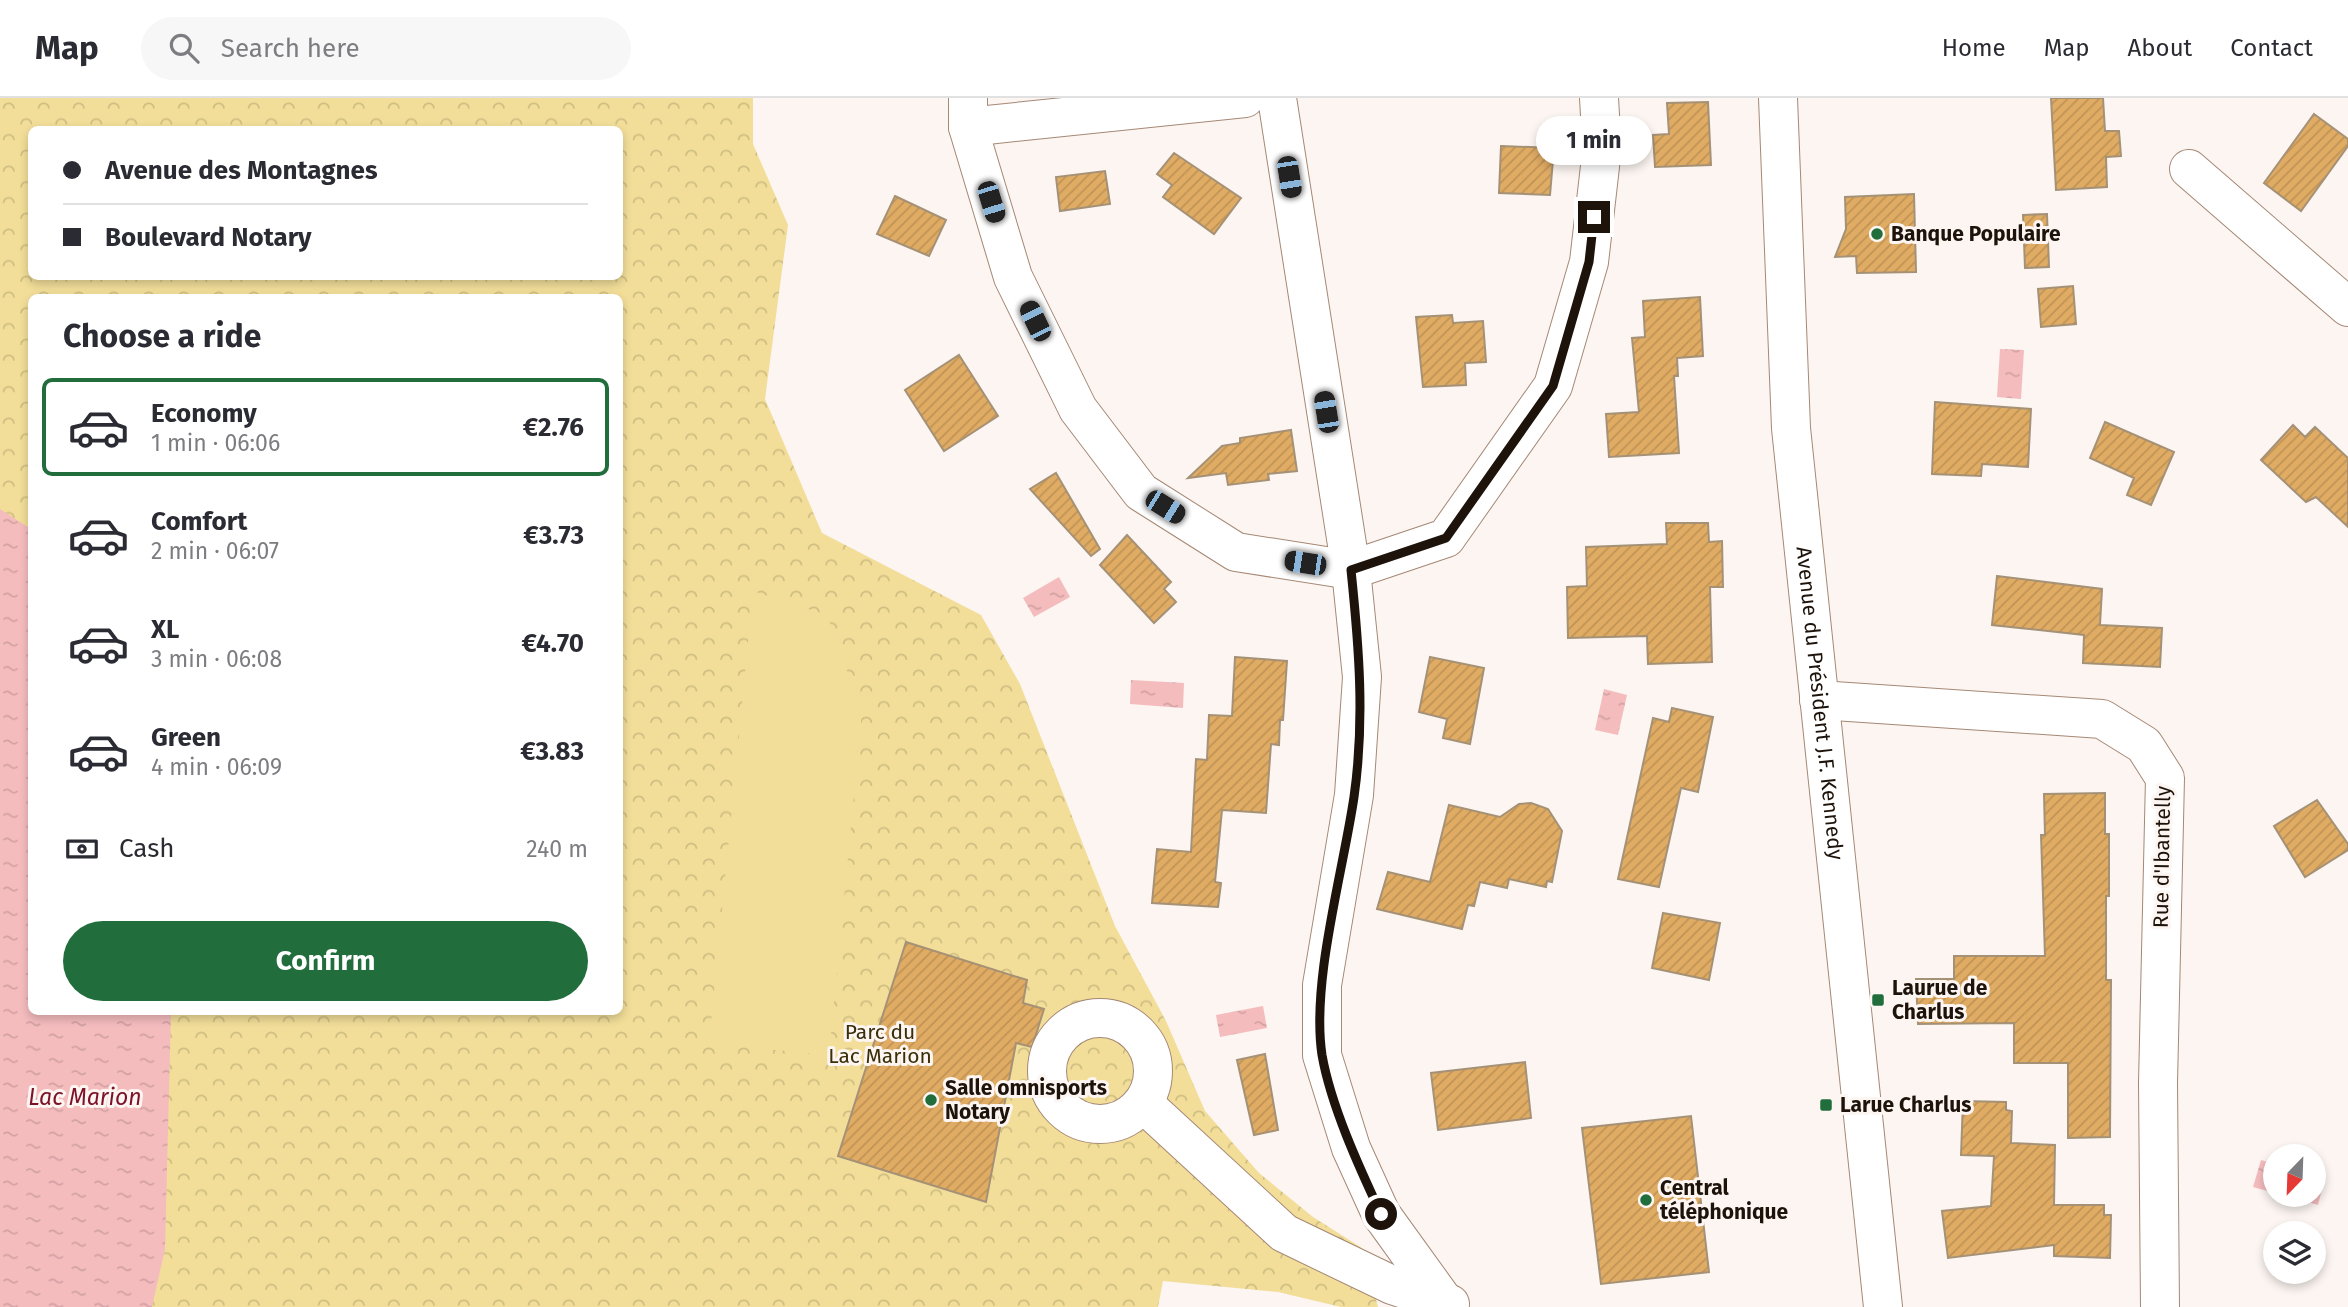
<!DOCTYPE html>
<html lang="en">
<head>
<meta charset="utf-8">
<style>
  :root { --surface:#fff; --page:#f7f7f7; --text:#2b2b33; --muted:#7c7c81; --line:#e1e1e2; --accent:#216d3c }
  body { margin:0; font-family:"Fira Sans",sans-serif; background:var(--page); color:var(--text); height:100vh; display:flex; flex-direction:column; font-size:26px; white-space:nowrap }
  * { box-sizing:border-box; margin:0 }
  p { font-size:23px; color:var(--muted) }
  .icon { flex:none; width:38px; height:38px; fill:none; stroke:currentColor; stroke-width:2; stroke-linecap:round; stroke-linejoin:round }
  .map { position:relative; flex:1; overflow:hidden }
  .drawer { position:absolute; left:28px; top:196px; width:595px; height:721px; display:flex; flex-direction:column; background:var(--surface); border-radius:10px; box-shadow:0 4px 10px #0003 }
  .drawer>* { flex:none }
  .banner { position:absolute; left:28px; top:28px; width:595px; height:154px; border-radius:10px; box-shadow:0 4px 10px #0003; display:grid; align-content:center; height:154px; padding:0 35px; background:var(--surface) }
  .needle { width:46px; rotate:203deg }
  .fabs { position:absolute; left:2263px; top:1046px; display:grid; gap:14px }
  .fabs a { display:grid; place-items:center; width:63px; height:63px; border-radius:50%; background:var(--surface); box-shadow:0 4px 10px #0003; font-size:35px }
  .end { position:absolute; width:32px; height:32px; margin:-16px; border:9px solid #1d130b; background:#fff; box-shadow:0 0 0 4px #fff }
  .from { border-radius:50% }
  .bubble { position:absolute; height:49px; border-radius:24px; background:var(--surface); box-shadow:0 4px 10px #0003; font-size:23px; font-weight:700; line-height:49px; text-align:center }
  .car { position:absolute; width:21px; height:42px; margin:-21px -10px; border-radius:9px; box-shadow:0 0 5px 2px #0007; background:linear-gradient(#222 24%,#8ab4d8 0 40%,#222 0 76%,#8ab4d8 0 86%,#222 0) }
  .banner b { display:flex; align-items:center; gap:24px; height:66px; font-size:26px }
  .banner b+b { border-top:2px solid var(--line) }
  .banner i { width:18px; height:18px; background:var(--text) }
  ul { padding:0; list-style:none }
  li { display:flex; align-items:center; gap:21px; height:98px; margin:0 14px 10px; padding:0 21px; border:4px solid transparent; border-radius:10px }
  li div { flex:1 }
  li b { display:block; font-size:26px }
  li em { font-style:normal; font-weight:700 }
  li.active { border-color:var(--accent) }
  li>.icon { width:63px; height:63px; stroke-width:1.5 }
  h2 { padding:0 35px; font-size:32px; line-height:84px }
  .pay { display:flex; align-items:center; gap:18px; height:77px; padding:0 35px; font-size:26px }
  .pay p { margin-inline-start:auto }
  .cta { display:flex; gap:14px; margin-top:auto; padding:14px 35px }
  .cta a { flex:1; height:80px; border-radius:42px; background:var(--accent); color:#fff; font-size:28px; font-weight:700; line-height:80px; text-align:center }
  header { display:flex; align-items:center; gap:42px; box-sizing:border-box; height:98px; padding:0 35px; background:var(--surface); border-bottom:2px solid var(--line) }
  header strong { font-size:33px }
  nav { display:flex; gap:38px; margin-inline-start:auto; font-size:24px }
  .search { width:490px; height:63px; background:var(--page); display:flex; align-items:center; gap:18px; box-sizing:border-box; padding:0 24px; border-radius:38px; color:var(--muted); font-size:26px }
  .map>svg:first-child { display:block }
</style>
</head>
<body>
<header>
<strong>Map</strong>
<div class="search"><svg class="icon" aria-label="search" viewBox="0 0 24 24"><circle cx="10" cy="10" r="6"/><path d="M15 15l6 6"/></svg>Search here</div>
<nav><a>Home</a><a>Map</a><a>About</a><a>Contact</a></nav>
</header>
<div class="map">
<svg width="2348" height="1209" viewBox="0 0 2348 1209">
  <defs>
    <pattern id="park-crowns" width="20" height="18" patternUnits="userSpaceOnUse" patternTransform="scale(1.75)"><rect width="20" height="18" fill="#f2de99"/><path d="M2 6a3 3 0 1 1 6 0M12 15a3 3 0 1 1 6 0" fill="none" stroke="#cfbe82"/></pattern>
    <pattern id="water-ripples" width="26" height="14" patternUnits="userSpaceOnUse" patternTransform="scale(1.75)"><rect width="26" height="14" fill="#f5bcbe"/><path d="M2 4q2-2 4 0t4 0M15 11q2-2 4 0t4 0" fill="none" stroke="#d2a1a2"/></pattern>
    <pattern id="building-hatch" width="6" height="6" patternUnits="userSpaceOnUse" patternTransform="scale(1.75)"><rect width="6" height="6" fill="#e0ac64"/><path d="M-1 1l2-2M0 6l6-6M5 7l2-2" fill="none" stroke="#c09355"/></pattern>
  </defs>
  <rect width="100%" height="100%" fill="#fcf5f1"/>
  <path fill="url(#park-crowns)" fill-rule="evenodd" d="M0,0h753v46l35,81 -23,174 57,134 159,82 39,69 95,242 51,95 39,90 54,62 54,44 49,31 16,59h-37l-63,-15 -115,-11 -5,26h-1158zM32,32h588v146h-588zM32,200h588v714h-588z"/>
  <path fill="#f2de99" d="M753,493l74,24 35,97 -33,343 -120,-11z"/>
  <path fill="url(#water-ripples)" d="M2000,251l24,1 -3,49 -24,-2z
    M0,411l31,20 1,483h139l-6,237 -13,58h-152z
    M1059,479l11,20 -36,20 -11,-19z
    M1131,582l53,3 -1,25 -53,-4z
    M1604,591l23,6 -9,40 -23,-5z
    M1263,908l4,22 -47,9 -4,-22z
    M2261,1062l14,4v29l-22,-6z
    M2314,1076l11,4 -7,27 -35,-10h31z"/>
  <path fill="url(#building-hatch)" stroke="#a59176" stroke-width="2" d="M2051,0h52l2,33h14l2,25 -15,1 1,30 -51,3z
    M1708,4l3,63 -56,2 -2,-32 16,-1 -2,-31z
    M2314,16l34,25v7l-47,65 -37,-28z
    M1501,48l53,2 -4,47 -51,-2z
    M1174,55l67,45 -27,36 -51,-37 9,-12 -15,-11z
    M1105,73l5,33 -50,7 -4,-34z
    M1914,96l2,78 -59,1 -1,-17 -21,1 11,-28 -1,-32z
    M895,98l51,24 -17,36 -52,-22z
    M2047,116l2,53 -24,1 -2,-53z
    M2073,188l3,38 -35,3 -3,-38z
    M1700,199l3,59 -26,2 1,18h-4l5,77 -70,4 -3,-43 33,-2 -7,-74 13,-1 -2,-36z
    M1452,217l1,8 30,-2 3,41 -21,1 1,22 -43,2 -7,-70z
    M959,257l39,61 -54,35 -39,-61z
    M1935,304l96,7 -3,58 -46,-3 -1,12 -49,-2z
    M2105,324l69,30 -23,53 -24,-10 7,-17 -44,-20z
    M2293,327l12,12 10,-10 33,31v69l-32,-30 -10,5 -45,-42z
    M1291,332l6,41 -29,3 1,6 -41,5 -2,-12 -38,5 34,-32 18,-3v-5z
    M1056,375l44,76 -9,7 -61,-67z
    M1666,425h42l1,19 13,-1 1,46h-13l2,75 -64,2 -1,-28 -79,2 -1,-51 20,-1 -1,-39 81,-3z
    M1127,437l44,47 -7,7 12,13 -22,21 -54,-58z
    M1997,478l105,13 -2,36 62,3 -2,39 -77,-4 1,-28 -92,-10z
    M1235,559l52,4 -4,59h-3l-1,25 -8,-1 -5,69 -44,-3 -7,72 6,1 -3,24 -66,-4 5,-54 34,3 5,-93 11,1 2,-45 23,1z
    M1430,559l54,11 -14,76 -27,-6 4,-19 -28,-7z
    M1672,610l41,9 -15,75 -17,-4 -22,99 -41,-8 35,-161 16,4z
    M2105,695v41h4v62h-3v84h5l-1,157 -42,1v-75h-54v-40l-96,1 -2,-45h38v-23h91l-4,-121h4l-1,-41z
    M2317,702l31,44v6l-43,27 -31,-51z
    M1531,705l17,6 14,22 -10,51 -5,-1 -1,6 -37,-8 -2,9 -27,-6 -6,24 -6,-1 -6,24 -85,-20 11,-37 42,10 19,-77 51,12 19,-13z
    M1663,815l57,10 -11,57 -57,-12z
    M906,844l121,38 -4,23 21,6 -12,38 -16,-4 -30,159 -148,-46z
    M1265,956l13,76 -24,5 -17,-75z
    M1525,964l6,56 -93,12 -7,-57z
    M1963,1003l43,1v8l6,1 -1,32 44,2 -1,60h50v10h7l-1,43 -56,-2v-11l-106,13 -6,-47 49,-5 3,-50 -33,-1z
    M1691,1018l18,156 -108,12 -19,-156z"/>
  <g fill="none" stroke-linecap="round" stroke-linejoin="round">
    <defs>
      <g id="minor">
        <path d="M968,0v29l45,150 65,132 63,83 95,60 115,18 95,-32 107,-152 36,-124 13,-113 -3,-51"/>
        <path d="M1277,0l74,472 11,107 -8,118 -32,190v70l29,93 30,66 62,86"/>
        <path id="s1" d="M1778,0l13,330 92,879"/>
        <path d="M968,29l277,-29"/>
        <path d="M2189,71l159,138"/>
        <path d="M1819,602l283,19 42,26 21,33 -7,305 2,224"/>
        <circle cx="1100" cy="973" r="53"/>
        <path d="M1143,1005l141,130 108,52 58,19"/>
      </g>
    </defs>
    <use href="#minor" stroke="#a58875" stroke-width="40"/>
    <use href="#minor" stroke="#fff" stroke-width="38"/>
  </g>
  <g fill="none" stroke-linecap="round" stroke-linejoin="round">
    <path stroke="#1d130b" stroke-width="9" d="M1381,1116c-22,-47 -50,-108 -59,-159 -11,-73 21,-183 32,-258 11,-77 5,-150 -3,-227l95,-32 107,-152 36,-124 5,-45"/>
  </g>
  <g fill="#216d3c" stroke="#fcf5f1" stroke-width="2.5">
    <circle cx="1877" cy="136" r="7"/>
    <rect x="1871" y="895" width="14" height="14" rx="3.5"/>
    <circle cx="931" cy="1002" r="7"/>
    <rect x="1819" y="1000" width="14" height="14" rx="3.5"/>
    <circle cx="1646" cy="1102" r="7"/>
  </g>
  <g text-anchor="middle" stroke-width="6" stroke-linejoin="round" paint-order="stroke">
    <g font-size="21" font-weight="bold" fill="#1d130b" stroke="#fcf5f1" text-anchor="start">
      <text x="1891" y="143">Banque Populaire</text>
      <text x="1892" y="897">Laurue de<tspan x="1892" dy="24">Charlus</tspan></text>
      <text x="945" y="997">Salle omnisports<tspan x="945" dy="24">Notary</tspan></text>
      <text x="1840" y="1014">Larue Charlus</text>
      <text x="1660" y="1097">Central<tspan x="1660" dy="24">téléphonique</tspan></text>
    </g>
    <g font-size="21" fill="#1d130b" stroke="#fcf5f1">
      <text dy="7" stroke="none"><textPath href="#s1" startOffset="607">Avenue du Président J.F. Kennedy</textPath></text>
      <text transform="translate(2162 759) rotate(-89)" y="7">Rue d'Ibantelly</text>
    </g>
    <g font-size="21" fill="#3a2f09" stroke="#fcf5f1">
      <text x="880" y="941">Parc du<tspan x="880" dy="24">Lac Marion</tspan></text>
    </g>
    <g font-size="23" font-style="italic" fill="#7c1128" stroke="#fcf5f1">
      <text x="85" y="1007">Lac Marion</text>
    </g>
  </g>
</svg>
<div class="fabs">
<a><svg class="needle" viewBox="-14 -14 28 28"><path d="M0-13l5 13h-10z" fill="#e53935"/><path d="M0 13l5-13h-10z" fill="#7c7c81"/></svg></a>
<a><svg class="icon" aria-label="layers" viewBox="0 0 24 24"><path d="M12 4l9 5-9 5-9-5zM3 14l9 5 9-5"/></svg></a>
</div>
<i class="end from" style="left:1381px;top:1116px"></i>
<i class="end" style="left:1594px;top:119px"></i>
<div class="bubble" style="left:1536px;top:18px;width:116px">1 min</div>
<i class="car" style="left:1289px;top:79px;rotate:171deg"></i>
<i class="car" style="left:991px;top:104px;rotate:163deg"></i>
<i class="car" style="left:1035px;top:223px;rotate:334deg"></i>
<i class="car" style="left:1326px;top:314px;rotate:351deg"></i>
<i class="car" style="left:1165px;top:409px;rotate:122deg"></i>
<i class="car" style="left:1305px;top:465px;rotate:279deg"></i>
<div class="banner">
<b><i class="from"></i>Avenue des Montagnes</b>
<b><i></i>Boulevard Notary</b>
</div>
<section class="drawer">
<h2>Choose a ride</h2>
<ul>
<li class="active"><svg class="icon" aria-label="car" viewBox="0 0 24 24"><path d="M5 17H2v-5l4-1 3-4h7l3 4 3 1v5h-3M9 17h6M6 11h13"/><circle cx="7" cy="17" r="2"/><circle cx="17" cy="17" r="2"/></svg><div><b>Economy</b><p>1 min · 06:06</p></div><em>€2.76</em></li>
<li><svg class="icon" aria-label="car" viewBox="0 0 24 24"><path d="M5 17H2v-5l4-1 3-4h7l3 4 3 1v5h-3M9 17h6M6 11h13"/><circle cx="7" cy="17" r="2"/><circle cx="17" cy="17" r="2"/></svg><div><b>Comfort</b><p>2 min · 06:07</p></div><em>€3.73</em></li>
<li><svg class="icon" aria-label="car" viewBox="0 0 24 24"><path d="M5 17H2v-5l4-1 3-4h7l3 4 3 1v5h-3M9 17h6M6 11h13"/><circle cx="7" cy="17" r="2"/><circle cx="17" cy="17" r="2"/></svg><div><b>XL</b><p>3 min · 06:08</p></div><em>€4.70</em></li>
<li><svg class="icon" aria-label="car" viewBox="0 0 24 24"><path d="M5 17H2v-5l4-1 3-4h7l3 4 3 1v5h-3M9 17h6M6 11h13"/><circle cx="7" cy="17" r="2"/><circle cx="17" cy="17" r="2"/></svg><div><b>Green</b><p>4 min · 06:09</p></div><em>€3.83</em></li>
</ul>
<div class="pay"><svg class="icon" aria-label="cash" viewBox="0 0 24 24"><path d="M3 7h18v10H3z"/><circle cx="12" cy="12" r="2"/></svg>Cash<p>240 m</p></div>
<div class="cta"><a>Confirm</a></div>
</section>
</div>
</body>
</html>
